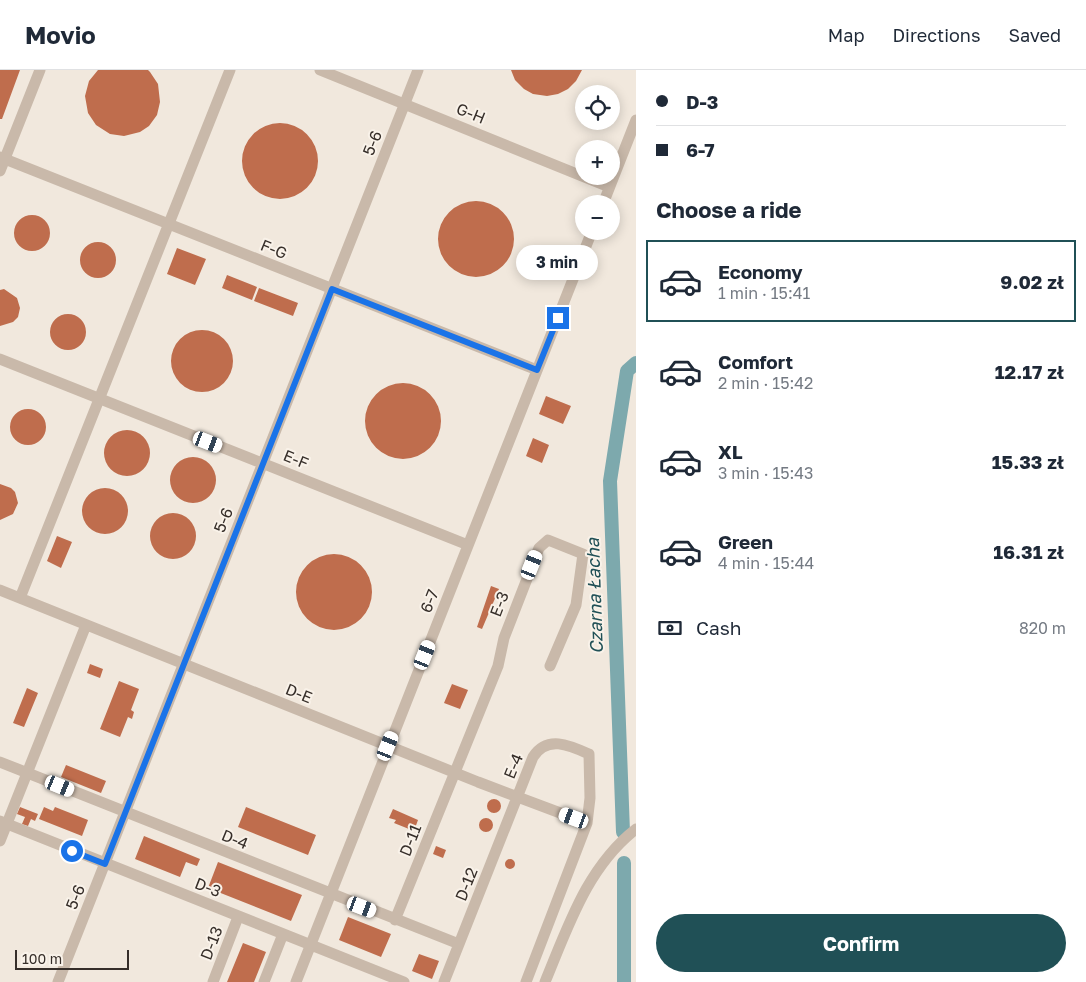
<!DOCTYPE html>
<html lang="en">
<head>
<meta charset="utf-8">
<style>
  :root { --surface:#fff; --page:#f2f2f3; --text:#1f2937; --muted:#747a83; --line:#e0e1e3; --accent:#205056 }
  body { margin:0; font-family:"Golos Text",sans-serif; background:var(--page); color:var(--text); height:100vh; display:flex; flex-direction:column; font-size:19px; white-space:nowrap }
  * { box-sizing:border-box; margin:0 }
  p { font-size:16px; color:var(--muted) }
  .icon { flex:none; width:28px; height:28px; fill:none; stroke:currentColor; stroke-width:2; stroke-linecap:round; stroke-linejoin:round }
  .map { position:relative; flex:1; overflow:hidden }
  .panel { display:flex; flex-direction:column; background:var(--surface); width:450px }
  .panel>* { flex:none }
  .top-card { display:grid; align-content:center; height:110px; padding:0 20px; background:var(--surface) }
  .buttons { position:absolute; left:575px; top:15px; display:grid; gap:10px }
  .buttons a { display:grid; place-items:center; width:45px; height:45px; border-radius:50%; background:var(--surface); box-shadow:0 2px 12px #0003; font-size:25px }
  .scale { position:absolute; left:15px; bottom:12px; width:114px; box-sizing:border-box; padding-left:5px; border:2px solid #362e29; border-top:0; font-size:14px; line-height:18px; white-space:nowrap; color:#362e29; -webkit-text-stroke:4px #f9f2e9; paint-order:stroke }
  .end { position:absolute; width:22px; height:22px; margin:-11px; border:6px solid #1a73e8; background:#fff; box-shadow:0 0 0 2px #fff }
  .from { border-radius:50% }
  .bubble { position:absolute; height:35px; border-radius:18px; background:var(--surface); box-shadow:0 2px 12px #0003; font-size:16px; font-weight:700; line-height:35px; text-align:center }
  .car { position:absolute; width:15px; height:30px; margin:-15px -8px; border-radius:6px; box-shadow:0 0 4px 1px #0007; background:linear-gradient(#fff 24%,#345 0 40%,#fff 0 76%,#345 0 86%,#fff 0) }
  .top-card b { display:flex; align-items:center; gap:18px; height:48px; font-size:19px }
  .top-card b+b { border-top:1px solid var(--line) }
  .top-card i { width:12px; height:12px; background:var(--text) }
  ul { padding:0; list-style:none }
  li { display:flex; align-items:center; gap:15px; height:82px; margin:0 10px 8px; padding:0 10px; border:2px solid transparent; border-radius:0px }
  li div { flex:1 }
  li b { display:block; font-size:19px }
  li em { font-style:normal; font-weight:700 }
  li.active { border-color:var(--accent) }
  li>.icon { width:45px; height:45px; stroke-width:1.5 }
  h2 { padding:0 20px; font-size:22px; line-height:60px }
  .pay { display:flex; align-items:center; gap:12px; height:55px; padding:0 20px; font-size:19px }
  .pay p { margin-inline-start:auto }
  .action { display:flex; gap:10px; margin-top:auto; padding:10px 20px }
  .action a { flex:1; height:58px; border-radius:30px; background:var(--accent); color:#fff; font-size:20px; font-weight:700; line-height:58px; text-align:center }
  header { display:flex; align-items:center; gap:30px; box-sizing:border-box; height:70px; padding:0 25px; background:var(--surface); border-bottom:1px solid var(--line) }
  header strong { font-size:24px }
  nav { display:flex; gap:28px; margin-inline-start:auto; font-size:18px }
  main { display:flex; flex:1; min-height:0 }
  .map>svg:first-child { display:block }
</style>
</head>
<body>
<header>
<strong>Movio</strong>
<nav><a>Map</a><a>Directions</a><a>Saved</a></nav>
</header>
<main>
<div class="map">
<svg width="636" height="912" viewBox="0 0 636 912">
  <rect width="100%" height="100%" fill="#f1e8dd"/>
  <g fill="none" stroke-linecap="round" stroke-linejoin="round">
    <path stroke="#7da9ad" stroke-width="14" d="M623,762l-13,-351 17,-110 9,-8
      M624,793v119"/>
  </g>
  <path fill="#bf6d4d" d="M0,0h20l-18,49h-2z
    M98,0h50l2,2 8,12 2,18 -3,13 -8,11 -9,6 -16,4 -14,-2 -14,-9 -8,-12 -3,-17 4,-15z
    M511,0h71l-6,11 -8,8 -10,5 -11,2 -14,-2 -9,-5 -9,-9z
    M242 91a38 38 0 1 1 76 0a38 38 0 1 1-76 0Z
    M438 169a38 38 0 1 1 76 0a38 38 0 1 1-76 0Z
    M14 163a18 18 0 1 1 36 0a18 18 0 1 1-36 0Z
    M80 190a18 18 0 1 1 36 0a18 18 0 1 1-36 0Z
    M177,178l29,11 -11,26 -28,-11z
    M227,205l30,12 -5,13 -30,-12z
    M259,218l39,15 -5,13 -39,-15z
    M4,219l13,9 3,10 -2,9 -5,5 -13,4v-36z
    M50 262a18 18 0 1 1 36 0a18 18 0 1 1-36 0Z
    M171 291a31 31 0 1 1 62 0a31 31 0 1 1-62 0Z
    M365 351a38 38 0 1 1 76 0a38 38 0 1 1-76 0Z
    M546,326l25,10 -8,18 -24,-10z
    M10 357a18 18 0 1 1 36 0a18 18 0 1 1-36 0Z
    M104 383a23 23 0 1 1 46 0a23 23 0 1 1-46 0Z
    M533,368l16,7 -7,18 -16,-7z
    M170 410a23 23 0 1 1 46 0a23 23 0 1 1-46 0Z
    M0,414l11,4 4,4 3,11 -5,11 -13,6z
    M82 441a23 23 0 1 1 46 0a23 23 0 1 1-46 0Z
    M150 466a23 23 0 1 1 46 0a23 23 0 1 1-46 0Z
    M57,466l15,6 -11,26 -14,-7z
    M296 522a38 38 0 1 1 76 0a38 38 0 1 1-76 0Z
    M491,516l8,3 -17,40 -5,-2z
    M90,594l13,5 -3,9 -13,-5z
    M119,611l20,8 -8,21 3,2 -2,7 -4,-2 -8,20 -20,-8z
    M452,614l16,6 -8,19 -16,-6z
    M27,618l11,5 -14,34 -11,-4z
    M66,695l40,16 -5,12 -40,-16z
    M487 736a7 7 0 1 1 14 0a7 7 0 1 1-14 0Z
    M20,737l18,7 -3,7 -4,-2 -3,7 -6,-2 3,-7 -8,-3z
    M44,737l9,4 2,-4 33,13 -6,16 -43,-17z
    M246,737l70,28 -8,20 -70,-28z
    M393,739l25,11 -4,11 -20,-8 2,-3 -7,-2z
    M479 755a7 7 0 1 1 14 0a7 7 0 1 1-14 0Z
    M144,766l56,23 -3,7 -11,-4 -6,15 -45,-18z
    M436,776l10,4 -3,8 -10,-4z
    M505 794a5 5 0 1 1 10 0a5 5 0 1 1-10 0Z
    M218,792l84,33 -11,26 -83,-33z
    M348,847l43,17 -10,23 -42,-17z
    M243,873l23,9 -12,30h-27z
    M419,884l20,7 -7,18 -20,-8z"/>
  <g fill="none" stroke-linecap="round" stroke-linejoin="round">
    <path stroke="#c9b9aa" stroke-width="11" d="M320,0l289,117
      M0,87l537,213
      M0,101l40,-101
      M603,134l33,-84
      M0,289l468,186
      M0,520l478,192 109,41
      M20,528l210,-528
      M0,692l459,182
      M0,751l404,161
      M0,771l86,-216
      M395,850l103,-254 6,-28 35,-90 9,-8 35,14 -7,51 -26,61
      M58,912l360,-912
      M213,912l25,-65
      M264,912l19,-48
      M296,912l296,-751
      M444,912l89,-225c14,-22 36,-12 56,-3l1,44 -3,25 -61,159
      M545,912c23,-55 42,-115 91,-153"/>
  </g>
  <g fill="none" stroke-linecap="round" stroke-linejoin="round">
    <path stroke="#1a73e8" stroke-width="6" d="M72,781l33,13 227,-575 205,81 21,-52"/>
  </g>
  <g text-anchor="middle" stroke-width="4" stroke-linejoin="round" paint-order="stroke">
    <g font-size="16" fill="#362e29" stroke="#f9f2e9">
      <text transform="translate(471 43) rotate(22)" y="6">G-H</text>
      <text transform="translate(372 73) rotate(-68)" y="6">5-6</text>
      <text transform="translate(274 179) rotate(22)" y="6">F-G</text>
      <text transform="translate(296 389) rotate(22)" y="6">E-F</text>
      <text transform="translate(223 450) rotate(-68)" y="6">5-6</text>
      <text transform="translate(429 531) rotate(-68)" y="6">6-7</text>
      <text transform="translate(499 534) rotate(-69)" y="6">E-3</text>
      <text transform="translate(299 623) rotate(22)" y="6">D-E</text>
      <text transform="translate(513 696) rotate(-68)" y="6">E-4</text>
      <text transform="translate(235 769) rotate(22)" y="6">D-4</text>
      <text transform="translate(410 770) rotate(-68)" y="6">D-11</text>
      <text transform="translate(466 814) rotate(-68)" y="6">D-12</text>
      <text transform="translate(208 817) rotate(21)" y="6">D-3</text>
      <text transform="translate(75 827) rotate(-68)" y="6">5-6</text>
      <text transform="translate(211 873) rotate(-69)" y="6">D-13</text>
    </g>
    <g font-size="18" font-style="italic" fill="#205056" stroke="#f9f2e9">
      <text transform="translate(595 526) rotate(-92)" y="6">Czarna Łacha</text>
    </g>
  </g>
</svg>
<div class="buttons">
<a><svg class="icon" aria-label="locate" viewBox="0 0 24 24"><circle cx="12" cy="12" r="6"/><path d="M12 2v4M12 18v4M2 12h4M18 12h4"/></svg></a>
<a>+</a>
<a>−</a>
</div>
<div class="scale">100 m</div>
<i class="end from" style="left:72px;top:781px"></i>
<i class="end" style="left:558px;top:248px"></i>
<div class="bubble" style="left:516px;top:175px;width:82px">3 min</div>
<i class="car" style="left:208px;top:372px;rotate:111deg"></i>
<i class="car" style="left:532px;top:495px;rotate:22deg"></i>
<i class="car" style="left:425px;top:585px;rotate:22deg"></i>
<i class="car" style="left:388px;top:676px;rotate:22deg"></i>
<i class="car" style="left:60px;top:716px;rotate:112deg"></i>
<i class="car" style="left:574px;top:748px;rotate:290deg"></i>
<i class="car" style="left:362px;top:837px;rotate:111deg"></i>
</div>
<section class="panel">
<div class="top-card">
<b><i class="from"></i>D-3</b>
<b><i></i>6-7</b>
</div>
<h2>Choose a ride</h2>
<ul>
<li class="active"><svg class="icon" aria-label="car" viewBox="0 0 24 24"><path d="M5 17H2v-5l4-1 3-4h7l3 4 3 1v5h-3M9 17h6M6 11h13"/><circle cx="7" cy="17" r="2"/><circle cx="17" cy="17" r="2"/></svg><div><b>Economy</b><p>1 min · 15:41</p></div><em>9.02 zł</em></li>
<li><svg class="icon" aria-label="car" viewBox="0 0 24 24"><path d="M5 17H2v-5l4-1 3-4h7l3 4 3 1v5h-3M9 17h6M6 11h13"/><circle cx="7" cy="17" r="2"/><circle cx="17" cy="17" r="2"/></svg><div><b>Comfort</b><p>2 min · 15:42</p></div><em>12.17 zł</em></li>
<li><svg class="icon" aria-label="car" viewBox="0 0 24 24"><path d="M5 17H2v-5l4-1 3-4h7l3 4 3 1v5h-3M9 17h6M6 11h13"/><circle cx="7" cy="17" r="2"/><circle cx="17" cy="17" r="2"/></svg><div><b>XL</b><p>3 min · 15:43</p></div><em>15.33 zł</em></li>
<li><svg class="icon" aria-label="car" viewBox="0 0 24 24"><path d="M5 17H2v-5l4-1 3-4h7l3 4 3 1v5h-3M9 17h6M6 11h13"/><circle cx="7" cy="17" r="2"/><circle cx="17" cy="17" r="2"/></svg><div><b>Green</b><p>4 min · 15:44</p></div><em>16.31 zł</em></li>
</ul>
<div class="pay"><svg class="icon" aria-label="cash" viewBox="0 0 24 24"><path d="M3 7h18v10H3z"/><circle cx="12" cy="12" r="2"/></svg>Cash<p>820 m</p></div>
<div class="action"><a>Confirm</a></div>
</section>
</main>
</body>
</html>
